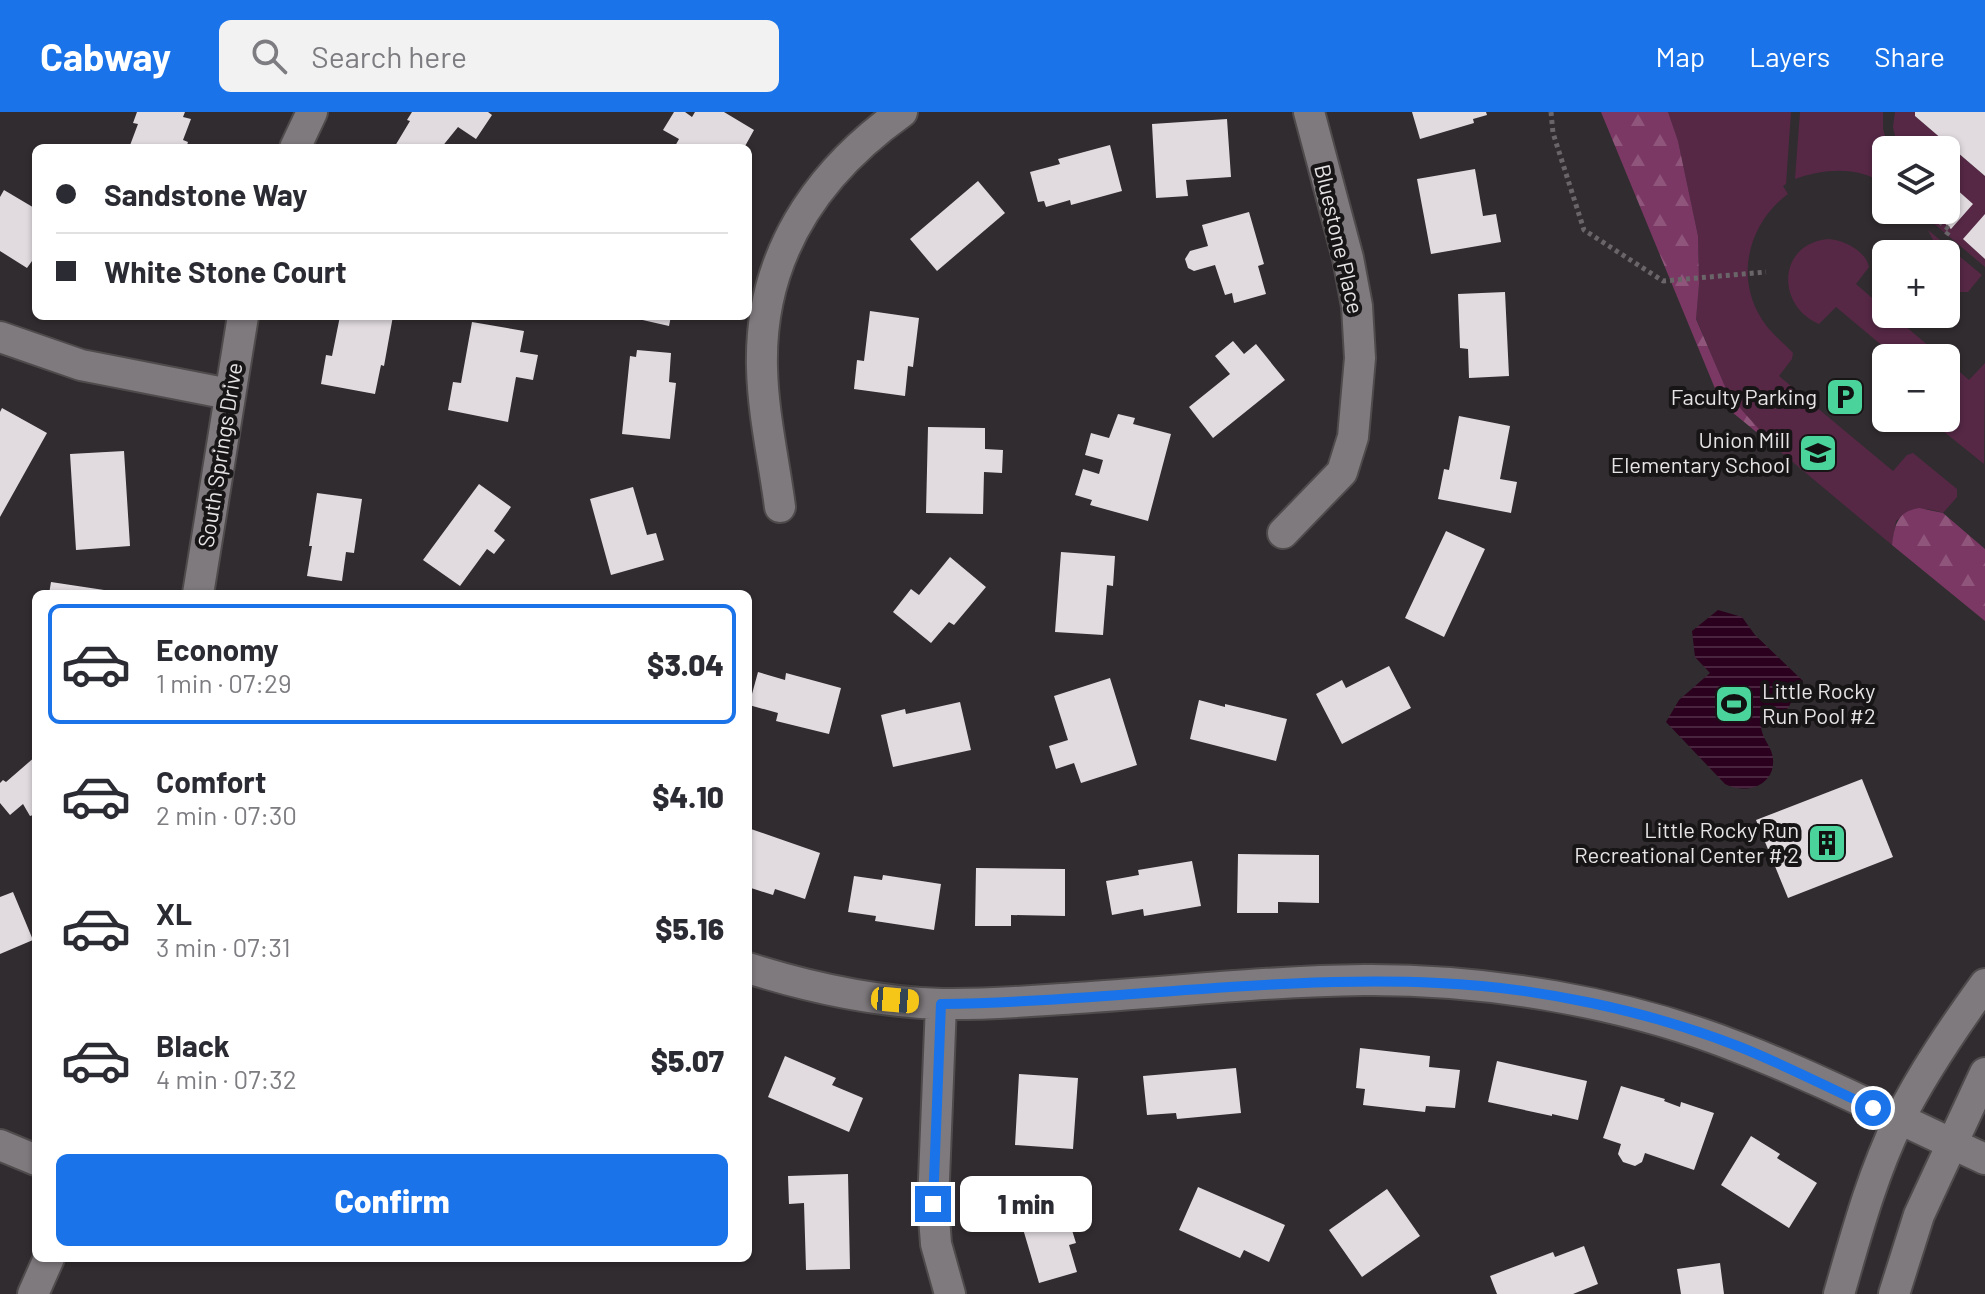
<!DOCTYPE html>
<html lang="en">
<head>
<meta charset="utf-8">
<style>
  :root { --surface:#fff; --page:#f2f2f3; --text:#2b2b33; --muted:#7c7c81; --line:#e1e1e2; --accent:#1a73e8 }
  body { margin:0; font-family:Barlow,sans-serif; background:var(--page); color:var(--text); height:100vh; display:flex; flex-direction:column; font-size:30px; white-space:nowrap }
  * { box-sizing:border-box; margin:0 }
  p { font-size:26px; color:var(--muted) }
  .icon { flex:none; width:44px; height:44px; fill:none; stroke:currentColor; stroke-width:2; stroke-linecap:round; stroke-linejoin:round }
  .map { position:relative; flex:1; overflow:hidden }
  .sheet { position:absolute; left:32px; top:478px; width:720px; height:672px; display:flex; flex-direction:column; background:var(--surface); border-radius:12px; box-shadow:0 2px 6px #0004 }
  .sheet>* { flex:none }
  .top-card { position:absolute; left:32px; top:32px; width:720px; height:176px; border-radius:12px; box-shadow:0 2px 6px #0004; display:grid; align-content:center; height:176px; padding:0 24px; background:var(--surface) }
  .fabs { position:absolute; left:1872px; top:24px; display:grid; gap:16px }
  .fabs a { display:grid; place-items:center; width:88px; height:88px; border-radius:12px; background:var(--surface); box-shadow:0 2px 6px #0004; font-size:40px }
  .end { position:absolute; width:36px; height:36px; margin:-18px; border:10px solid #1a73e8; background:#fff; box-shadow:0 0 0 4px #fff }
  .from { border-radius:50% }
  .bubble { position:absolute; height:56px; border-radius:12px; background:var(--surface); box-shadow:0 2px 6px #0004; font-size:26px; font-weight:800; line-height:56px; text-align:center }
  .car { position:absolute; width:24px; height:48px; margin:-24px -12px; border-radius:10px; box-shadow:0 0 6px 2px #0007; background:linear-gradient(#f5c518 24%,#345 0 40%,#f5c518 0 76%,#345 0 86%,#f5c518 0) }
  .top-card b { display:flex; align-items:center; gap:28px; height:76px; font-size:30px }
  .top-card b+b { border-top:2px solid var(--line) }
  .top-card i { width:20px; height:20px; background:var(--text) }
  ul { padding:14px 0 0; list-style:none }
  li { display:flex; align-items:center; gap:24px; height:120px; margin:0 16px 12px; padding:0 8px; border:4px solid transparent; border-radius:12px }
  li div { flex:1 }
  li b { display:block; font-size:30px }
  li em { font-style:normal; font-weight:800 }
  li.selected { border-color:var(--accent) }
  li>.icon { width:72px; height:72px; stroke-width:1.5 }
  .button { display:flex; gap:16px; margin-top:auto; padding:16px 24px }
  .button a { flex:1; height:92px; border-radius:12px; background:var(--accent); color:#fff; font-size:32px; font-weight:800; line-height:92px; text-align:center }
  header { display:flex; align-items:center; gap:48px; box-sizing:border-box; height:112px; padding:0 40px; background:var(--accent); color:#fff }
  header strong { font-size:38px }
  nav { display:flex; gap:44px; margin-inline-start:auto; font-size:28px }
  .search { width:560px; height:72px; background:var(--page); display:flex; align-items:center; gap:20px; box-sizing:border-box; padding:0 28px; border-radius:12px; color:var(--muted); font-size:30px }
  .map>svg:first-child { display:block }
</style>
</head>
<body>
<header>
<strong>Cabway</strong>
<div class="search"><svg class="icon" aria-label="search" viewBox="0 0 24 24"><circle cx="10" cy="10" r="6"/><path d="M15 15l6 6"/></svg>Search here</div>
<nav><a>Map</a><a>Layers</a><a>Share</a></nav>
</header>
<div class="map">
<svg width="1985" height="1182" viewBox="0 0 1985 1182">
  <defs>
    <pattern id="forest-firs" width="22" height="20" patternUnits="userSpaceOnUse" patternTransform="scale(2)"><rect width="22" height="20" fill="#7c3865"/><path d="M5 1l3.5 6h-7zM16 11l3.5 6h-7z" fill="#8f557b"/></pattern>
    <pattern id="water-rules" width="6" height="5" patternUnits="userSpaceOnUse" patternTransform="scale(2)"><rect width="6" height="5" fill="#2b001e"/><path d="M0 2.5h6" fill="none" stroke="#4a253f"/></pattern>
  </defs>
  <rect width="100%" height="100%" fill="#312c2f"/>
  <path fill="#562846" d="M1668,0h123l-5,72 -3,2 5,8c-38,28 -53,80 -28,122 8,15 22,25 33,37l-1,6 -13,17 114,95 14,-16 6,-2 44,36v8l-14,16c-21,-7 -30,-5 -47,8l-4,24 -115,-96 -48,-52 -33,-79 3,-34 -1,-48 -20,-95z
    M1800,0h83v17l6,21h-3v35c-27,-19 -61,-17 -91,-6z
    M1895,0h20v4l70,60v91l-67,-57h28v-60h-48l-5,-23z
    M1928,118l54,45 -14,17h-9c-12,-13 -13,-21 -13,-38h-6z
    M1828,127c16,1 38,12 41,28l-13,17 30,26v4h5l52,44h-46l-61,-51 -17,17c-43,-18 -42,-80 9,-85z
    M1946,248l23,20 16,-17 -1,101 -46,-37 -1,-9h9v-11l4,-4 -4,-3z"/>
  <path fill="url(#forest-firs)" d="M1601,0h67l10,29 20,95 1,48 -3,35 33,77 48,53 -56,-46z
    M1919,396l24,5 42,36v72l-93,-76c3,-21 5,-33 27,-37z"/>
  <path fill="url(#water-rules)" d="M1718,498l24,7 13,18 48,46 -15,27 -27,20c2,12 11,19 12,31 2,27 -27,36 -48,25l-59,-62 13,-22 31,-27 -15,-16 -3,-26z"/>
  <path fill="#e1dbdf" d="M137,0h48l-2,5 8,2 -8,21 5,2 -2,6h-57l9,-24 -5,-1z
    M412,0h76l4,3 -16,24 -18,-12 -17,21h-43l-3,-2 15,-25 -3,-1z
    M674,0h11l7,5 3,-5h29l30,18 -10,18h-70l5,-9 -16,-9z
    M1412,0h74l1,3 -14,4 1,4 -54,16z
    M1915,0h70v64l-70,-60z
    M1227,7l4,58 -45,3 2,16 -32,2 -4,-74z
    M1110,33l12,46 -51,14 -1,-5 -24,7 -2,-6 -6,1 -8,-30 30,-8 -2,-5z
    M1475,57l8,47 13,-2 5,28 -70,12 -14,-75z
    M1946,68l27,24 -22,25 -21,-19h16z
    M978,69l27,32 -68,58 -27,-32z
    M4,78l32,19v54l-4,-2 -5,7 -27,-17v-54z
    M1249,100l15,52 -6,2 8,28 -32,9 -2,-10 -7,2 -10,-30 -21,6 -6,-3 -3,-9 5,-8 18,-5 -6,-21z
    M1985,102v45l-22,-20z
    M1505,180l4,84 -40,2 -1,-29 -8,-1 -2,-54z
    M870,199l49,7 -6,49 -5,-1 -3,30 -51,-7 3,-29 7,1z
    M340,204h53l-9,50 -3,-1 -6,29 -54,-10 5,-29 6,1z
    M625,204h46l-2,10z
    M472,210l52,9 -4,21 18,3 -5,25 -17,-3 -8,45 -60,-12 5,-28 8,1z
    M1233,229l11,13 12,-10 29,36 -72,58 -24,-31 41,-33 -15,-18z
    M637,238l34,3 -2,29 7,1 -6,56 -48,-5 8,-78 6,1z
    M2,296l45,25 -47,84v-105z
    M1118,302l17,4 -2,6 38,10 -23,87 -58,-16 2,-5 -17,-5 8,-26 16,5 4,-14 -18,-5 6,-22 18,5z
    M1459,304l51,10 -10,53 17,3 -6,31 -73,-14 6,-30 5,1z
    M928,315l57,1v21l18,1 -1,23 -18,-1 -1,42 -57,-1z
    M124,339l6,95 -54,4 -6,-96z
    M479,372l32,23 -17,24 11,9 -11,14 -7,-5 -27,37 -37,-26z
    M633,375l14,48 9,-2 8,27 -53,15 -21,-76z
    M317,381l45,6 -8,54 -8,-1 -4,29 -35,-5 5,-30h-3z
    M1446,419l39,18 -41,88 -39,-19z
    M1061,440l54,4 -2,30 -6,-1 -4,50 -48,-3z
    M950,445l36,30 -32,38 -5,-3 -18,21 -38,-31 18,-23 8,6z
    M51,470l53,8 -1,4h-54z
    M1389,554l22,42 -69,36 -26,-50 26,-14 4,8z
    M758,560l27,8 1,-7 55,15 -12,46 -53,-13 2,-8 -29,-8z
    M1110,566l27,87 -56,18 -7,-20 -18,6 -7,-23 19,-6 -14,-44z
    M1199,588l26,7v-3l62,15 -11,42 -86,-22z
    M960,590l11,48 -78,17 -12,-52 24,-6 1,5z
    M36,644v63l-3,-4 -3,1 -7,-12 -13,11 -10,-12v-20l3,-3 3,2z
    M1862,667l31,78 -105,41 -32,-78z
    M748,716l72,25 -15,46 -30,-10 -2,6 -22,-7 -3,8z
    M1238,742l81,1v48l-41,-1v11h-41z
    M1192,749l9,45 -57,10 -1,-7 -31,6 -6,-34 33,-6 -1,-5z
    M976,756l89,1v47l-54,-1v11h-36z
    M883,763l58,9 -7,46 -59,-9 1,-5 -28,-4 6,-36 28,4z
    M13,780l20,48 -33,14v-57z
    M1360,936l70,8 -1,11 31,3 -5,38 -29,-2 -1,6 -62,-7 2,-16 -9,-1z
    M785,944l51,22 -4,7 31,13 -14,34 -81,-35z
    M1497,949l90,20 -9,39 -26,-6v2l-64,-14z
    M1236,956l5,45 -64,6 -1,-6 -29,2 -4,-39z
    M1019,962l59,4 -5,71 -58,-4z
    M1621,974l44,13 -1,2 16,6 1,-5 33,11 -20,57 -49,-17 -3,9 -7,4 -12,-4 -5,-8 3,-10 -18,-6z
    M1751,1024l29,18 -3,4 40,25 -28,45 -68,-43z
    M848,1062l2,95 -44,1 -2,-67 -15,1 -1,-28z
    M1057,1070l19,61 -7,2 8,27 -38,11 -26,-88z
    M1198,1075l87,38 -16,37 -25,-12 -4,8 -61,-28z
    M1387,1077l33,47 -58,41 -33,-47z
    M1584,1134l14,38 -25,10h-76l-7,-18 63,-24 2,5z
    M1720,1151l4,31h-43l-4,-25z"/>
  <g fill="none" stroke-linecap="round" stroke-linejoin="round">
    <defs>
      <path id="minor" d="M295,36l17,-36
        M0,225l81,28 148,29
        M780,395c-6,-46 -17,-93 -18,-139 -3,-110 53,-194 140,-256
        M1283,421l59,-61 11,-35 7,-79 -3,-52 -9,-48 -39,-146
        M198,482l45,-278
        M748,856c63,20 128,34 194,36 45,1 90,-3 135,-6 95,-6 191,-17 287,-18 123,-1 261,22 376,68 83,32 164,74 245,111
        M941,892l-8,200 3,40 14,50
        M0,1033l36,15
        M33,1182l16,-36
        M1839,1182c17,-59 33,-119 60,-174 24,-48 55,-93 86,-136
        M1894,1182l25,-79 66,-142"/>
    </defs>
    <use href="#minor" stroke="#4f4b4d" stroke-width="34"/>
    <path stroke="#6a6568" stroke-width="5" stroke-dasharray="4 4" stroke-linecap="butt" d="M1551,0l2,21 31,97 79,51 103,-9
      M1942,109l-1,2 9,7 -6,8"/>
    <use href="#minor" stroke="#7f7a7d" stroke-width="30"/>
  </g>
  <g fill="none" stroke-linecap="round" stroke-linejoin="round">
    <path stroke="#1a73e8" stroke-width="10" d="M933,1092l8,-200c166,-2 332,-29 497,-21 98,4 211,28 302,64 45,18 89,41 133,61"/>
  </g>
  <defs>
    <symbol id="parking-square" viewBox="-11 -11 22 22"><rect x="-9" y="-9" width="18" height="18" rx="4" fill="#4ad49c" stroke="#171516"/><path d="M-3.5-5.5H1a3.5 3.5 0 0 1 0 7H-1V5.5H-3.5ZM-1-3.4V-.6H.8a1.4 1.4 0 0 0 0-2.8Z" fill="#111"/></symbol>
    <symbol id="school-square" viewBox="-11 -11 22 22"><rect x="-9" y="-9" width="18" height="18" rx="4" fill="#4ad49c" stroke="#171516"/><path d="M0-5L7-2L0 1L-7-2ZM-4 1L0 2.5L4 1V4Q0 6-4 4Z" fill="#111"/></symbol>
    <symbol id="stadium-square" viewBox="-11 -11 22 22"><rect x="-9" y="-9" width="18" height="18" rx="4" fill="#4ad49c" stroke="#171516"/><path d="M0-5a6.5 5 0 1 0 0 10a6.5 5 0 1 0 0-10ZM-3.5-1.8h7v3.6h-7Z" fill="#111"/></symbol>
    <symbol id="building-square" viewBox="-11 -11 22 22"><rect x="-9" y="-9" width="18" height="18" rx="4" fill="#4ad49c" stroke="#171516"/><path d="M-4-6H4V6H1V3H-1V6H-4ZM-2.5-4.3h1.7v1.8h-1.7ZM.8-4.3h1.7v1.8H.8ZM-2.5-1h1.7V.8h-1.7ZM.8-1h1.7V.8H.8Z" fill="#111"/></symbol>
  </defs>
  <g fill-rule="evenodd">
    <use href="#parking-square" x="1823" y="263" width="44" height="44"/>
    <use href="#school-square" x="1796" y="319" width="44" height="44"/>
    <use href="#stadium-square" x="1712" y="570" width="44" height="44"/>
    <use href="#building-square" x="1805" y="709" width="44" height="44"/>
  </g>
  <g text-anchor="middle" stroke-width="8" stroke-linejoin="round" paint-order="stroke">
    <g font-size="22" fill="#e7e4e6" stroke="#171516">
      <text transform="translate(1339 127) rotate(77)" y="8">Bluestone Place</text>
      <text transform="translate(220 343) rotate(-81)" y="8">South Springs Drive</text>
    </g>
    <g font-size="22" fill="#e7e4e6" stroke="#171516" text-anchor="end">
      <text x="1817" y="293">Faculty Parking</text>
      <text x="1790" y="336">Union Mill<tspan x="1790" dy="25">Elementary School</tspan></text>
      <text x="1762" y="587" text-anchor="start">Little Rocky<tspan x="1762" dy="25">Run Pool #2</tspan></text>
      <text x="1799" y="726">Little Rocky Run<tspan x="1799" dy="25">Recreational Center # 2</tspan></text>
    </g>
  </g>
</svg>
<div class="fabs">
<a><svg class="icon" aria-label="layers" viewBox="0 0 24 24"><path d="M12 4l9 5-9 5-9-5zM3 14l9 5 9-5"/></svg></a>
<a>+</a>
<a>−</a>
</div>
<i class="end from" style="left:1873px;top:996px"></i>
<i class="end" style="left:933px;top:1092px"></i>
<div class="bubble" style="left:960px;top:1064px;width:132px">1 min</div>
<i class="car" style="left:895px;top:888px;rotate:95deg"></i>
<div class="top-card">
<b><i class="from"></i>Sandstone Way</b>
<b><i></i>White Stone Court</b>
</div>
<section class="sheet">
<ul>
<li class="selected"><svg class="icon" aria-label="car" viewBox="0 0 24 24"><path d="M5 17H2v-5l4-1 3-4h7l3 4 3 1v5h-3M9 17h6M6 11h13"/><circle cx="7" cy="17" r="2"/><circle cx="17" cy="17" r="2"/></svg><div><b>Economy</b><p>1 min · 07:29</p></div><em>$3.04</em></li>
<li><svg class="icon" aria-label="car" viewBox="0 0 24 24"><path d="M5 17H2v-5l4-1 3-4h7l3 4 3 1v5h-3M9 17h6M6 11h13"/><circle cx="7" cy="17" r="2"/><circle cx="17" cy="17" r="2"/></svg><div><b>Comfort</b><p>2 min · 07:30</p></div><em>$4.10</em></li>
<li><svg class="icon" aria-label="car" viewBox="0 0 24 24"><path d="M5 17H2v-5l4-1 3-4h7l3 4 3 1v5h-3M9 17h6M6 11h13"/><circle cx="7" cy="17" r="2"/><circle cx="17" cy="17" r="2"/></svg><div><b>XL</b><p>3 min · 07:31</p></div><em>$5.16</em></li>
<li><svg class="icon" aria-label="car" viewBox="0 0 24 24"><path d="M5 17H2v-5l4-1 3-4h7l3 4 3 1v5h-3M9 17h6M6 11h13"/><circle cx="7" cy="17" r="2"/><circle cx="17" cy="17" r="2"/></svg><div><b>Black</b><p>4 min · 07:32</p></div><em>$5.07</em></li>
</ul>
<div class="button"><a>Confirm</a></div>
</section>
</div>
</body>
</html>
